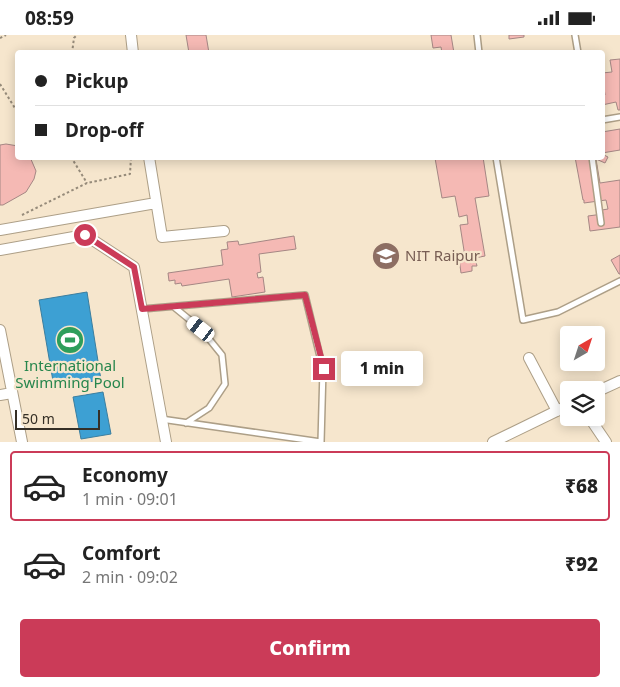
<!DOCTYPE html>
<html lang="en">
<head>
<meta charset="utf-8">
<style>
  :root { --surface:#fff; --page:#f2f2f2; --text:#222; --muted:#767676; --line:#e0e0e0; --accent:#cb3b58 }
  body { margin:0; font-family:"Noto Sans",sans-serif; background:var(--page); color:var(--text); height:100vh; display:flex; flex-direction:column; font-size:19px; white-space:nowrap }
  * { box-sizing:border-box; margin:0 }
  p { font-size:16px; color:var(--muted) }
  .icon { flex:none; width:28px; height:28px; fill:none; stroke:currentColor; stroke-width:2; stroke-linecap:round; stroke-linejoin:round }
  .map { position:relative; height:407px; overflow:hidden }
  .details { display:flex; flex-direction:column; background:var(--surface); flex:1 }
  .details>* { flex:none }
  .banner { position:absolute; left:15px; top:15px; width:590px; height:110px; border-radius:5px; box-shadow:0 2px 12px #0003; display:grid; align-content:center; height:110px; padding:0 20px; background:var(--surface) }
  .needle { width:32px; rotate:39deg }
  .tools { position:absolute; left:560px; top:291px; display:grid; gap:10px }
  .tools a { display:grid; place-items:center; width:45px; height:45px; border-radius:5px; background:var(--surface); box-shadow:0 2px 12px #0003; font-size:25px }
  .scale { position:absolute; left:15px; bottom:12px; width:85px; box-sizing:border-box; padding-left:5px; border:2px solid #352f26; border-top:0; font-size:14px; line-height:18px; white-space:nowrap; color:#352f26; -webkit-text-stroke:4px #f6e6cd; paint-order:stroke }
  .end { position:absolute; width:22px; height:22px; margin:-11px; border:6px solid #cb3b58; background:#fff; box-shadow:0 0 0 2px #fff }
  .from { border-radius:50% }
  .bubble { position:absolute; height:35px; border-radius:5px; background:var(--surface); box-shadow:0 2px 12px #0003; font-size:16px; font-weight:800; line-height:35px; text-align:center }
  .car { position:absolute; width:15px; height:30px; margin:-15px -8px; border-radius:6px; box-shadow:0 0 4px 1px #0007; background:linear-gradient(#fff 24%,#345 0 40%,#fff 0 76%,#345 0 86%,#fff 0) }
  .banner b { display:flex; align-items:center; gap:18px; height:48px; font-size:19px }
  .banner b+b { border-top:1px solid var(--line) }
  .banner i { width:12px; height:12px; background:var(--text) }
  ul { padding:9px 0 0; list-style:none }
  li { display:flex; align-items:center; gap:15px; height:70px; margin:0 10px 8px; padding:0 10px; border:2px solid transparent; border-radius:5px }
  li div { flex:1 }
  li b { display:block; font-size:19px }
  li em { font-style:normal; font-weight:800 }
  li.current { border-color:var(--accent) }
  li>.icon { width:45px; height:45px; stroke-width:1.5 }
  .primary-button { display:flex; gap:10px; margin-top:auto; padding:10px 20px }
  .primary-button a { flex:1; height:58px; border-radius:5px; background:var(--accent); color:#fff; font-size:20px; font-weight:800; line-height:58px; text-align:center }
  .status { display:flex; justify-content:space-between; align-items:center; height:35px; padding:0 25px; background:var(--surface); direction:ltr }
  .status svg { height:14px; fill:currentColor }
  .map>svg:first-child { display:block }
</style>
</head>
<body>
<div class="status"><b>08:59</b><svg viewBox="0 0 49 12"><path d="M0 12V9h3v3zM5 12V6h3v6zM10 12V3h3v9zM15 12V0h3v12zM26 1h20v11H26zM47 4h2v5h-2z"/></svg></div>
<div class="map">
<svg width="620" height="407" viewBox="0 0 620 407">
  <rect width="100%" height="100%" fill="#f6e6cd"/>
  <path fill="#3da0d3" stroke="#3b7e9f" d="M87,257l14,88 -47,7 -15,-87z
    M103,357l8,42 -30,5 -8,-42z"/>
  <path fill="#f5b9b4" stroke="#a58784" d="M186,0h20l3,18h-20z
    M431,0h20l3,18h-12l-1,-6 -8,1z
    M509,0h15v2l-15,2z
    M620,24v51h-2l-2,-8 -14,3v-10h3l-3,-22 10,-1 -2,-12z
    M620,94v21l-18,3v-21z
    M6,109l12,2v11h12l6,14 -2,8 -8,13 -23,13h-3v-60z
    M602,119l6,3 -3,6 -9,-4 4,24 20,-3v47l-30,4 -2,-15 15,-2 -1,-4 6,-1 -2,-9 -22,3v-3h-1l-8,-43h27z
    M441,122h42l6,39 -14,2 10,58 -10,2 2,8h-5v5l-11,2 -2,-15 6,-1 -5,-32 8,-1 -1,-9 -8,2 -4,-21 -13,2 -7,-40z
    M294,201l2,13 -37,5 2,18 -4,1 1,5 5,-1 2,15 -33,5 -3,-18 -47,7 -1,-3 -6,1v-4l-6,1 -1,-8 55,-8 -2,-15 7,-1 -1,-7 11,-1 1,4z
    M620,220v19h-1l-8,-14z"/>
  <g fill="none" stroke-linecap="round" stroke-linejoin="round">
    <defs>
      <path id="lane" d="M477,0l2,18
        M575,0l3,18
        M602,85l18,-3
        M496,122l27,163 35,-8 62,-31
        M592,122l9,66
        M174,272l27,22 21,26 3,29 -16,24 -23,15
        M142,274l163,-14 18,74 -2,73 -160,-23"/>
      <path id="street" d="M131,0l2,18
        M149,122l13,80 62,-6
        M0,195l156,-27
        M0,215l85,-15 49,32 32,175
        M0,295l22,112
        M529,323l28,53
        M596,357l24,-11
        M0,360l12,-2
        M589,382l17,25
        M493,407l76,-37"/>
    </defs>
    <use href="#lane" stroke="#ad9f87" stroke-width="8"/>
    <use href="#street" stroke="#ad9f87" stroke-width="12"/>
    <path stroke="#968b7a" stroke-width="2" stroke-dasharray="2.5 2.5" stroke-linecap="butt" d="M0,3l6,-3
      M72,18l2,-15 3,-3
      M0,49l18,29
      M71,122l16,26
      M22,180l65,-32 43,-9 1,-17"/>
    <use href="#lane" stroke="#fff" stroke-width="5"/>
    <use href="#street" stroke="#fff" stroke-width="10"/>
  </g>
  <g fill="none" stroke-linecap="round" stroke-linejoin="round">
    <path stroke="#cb3b58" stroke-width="6" d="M85,200l49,32 8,42 163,-14 19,74"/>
  </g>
  <defs>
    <symbol id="university-disc" viewBox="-11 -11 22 22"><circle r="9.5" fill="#8d6e63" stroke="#f6e6cd"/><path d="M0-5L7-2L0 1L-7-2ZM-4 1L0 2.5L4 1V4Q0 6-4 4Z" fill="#fff"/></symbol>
    <symbol id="stadium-disc" viewBox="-11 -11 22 22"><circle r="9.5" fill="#2e9e5b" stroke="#f6e6cd"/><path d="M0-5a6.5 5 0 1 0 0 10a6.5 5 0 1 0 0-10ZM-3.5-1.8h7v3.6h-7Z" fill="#fff"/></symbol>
  </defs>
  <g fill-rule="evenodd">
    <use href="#university-disc" x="370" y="205" width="32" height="32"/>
    <use href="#stadium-disc" x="54" y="289" width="32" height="32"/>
  </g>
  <g text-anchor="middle" stroke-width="4.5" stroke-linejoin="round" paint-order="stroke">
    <g font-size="15" fill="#785e54" stroke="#f6e6cd" text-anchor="start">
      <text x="405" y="226">NIT Raipur</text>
    </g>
    <g font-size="15" fill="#27864d" stroke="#f6e6cd">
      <text x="70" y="336">International<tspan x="70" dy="17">Swimming Pool</tspan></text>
    </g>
  </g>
</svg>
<div class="tools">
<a><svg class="needle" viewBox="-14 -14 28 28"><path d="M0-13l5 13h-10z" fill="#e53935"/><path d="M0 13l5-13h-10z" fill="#767676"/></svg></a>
<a><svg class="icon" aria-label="layers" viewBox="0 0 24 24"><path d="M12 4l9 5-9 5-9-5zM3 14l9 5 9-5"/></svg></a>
</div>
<div class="scale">50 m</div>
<i class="end from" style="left:85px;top:200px"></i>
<i class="end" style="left:324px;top:334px"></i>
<div class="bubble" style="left:341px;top:316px;width:82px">1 min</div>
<i class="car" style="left:201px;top:294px;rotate:308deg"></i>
<div class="banner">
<b><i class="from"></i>Pickup</b>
<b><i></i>Drop-off</b>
</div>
</div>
<section class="details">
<ul>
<li class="current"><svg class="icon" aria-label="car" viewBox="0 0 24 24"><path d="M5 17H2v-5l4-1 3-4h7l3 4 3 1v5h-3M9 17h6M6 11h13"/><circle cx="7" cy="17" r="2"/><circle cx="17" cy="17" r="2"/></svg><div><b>Economy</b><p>1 min · 09:01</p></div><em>₹68</em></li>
<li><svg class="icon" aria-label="car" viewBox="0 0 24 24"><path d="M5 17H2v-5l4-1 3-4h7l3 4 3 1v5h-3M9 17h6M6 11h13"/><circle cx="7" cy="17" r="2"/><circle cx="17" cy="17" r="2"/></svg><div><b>Comfort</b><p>2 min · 09:02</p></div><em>₹92</em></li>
</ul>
<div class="primary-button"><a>Confirm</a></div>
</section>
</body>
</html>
